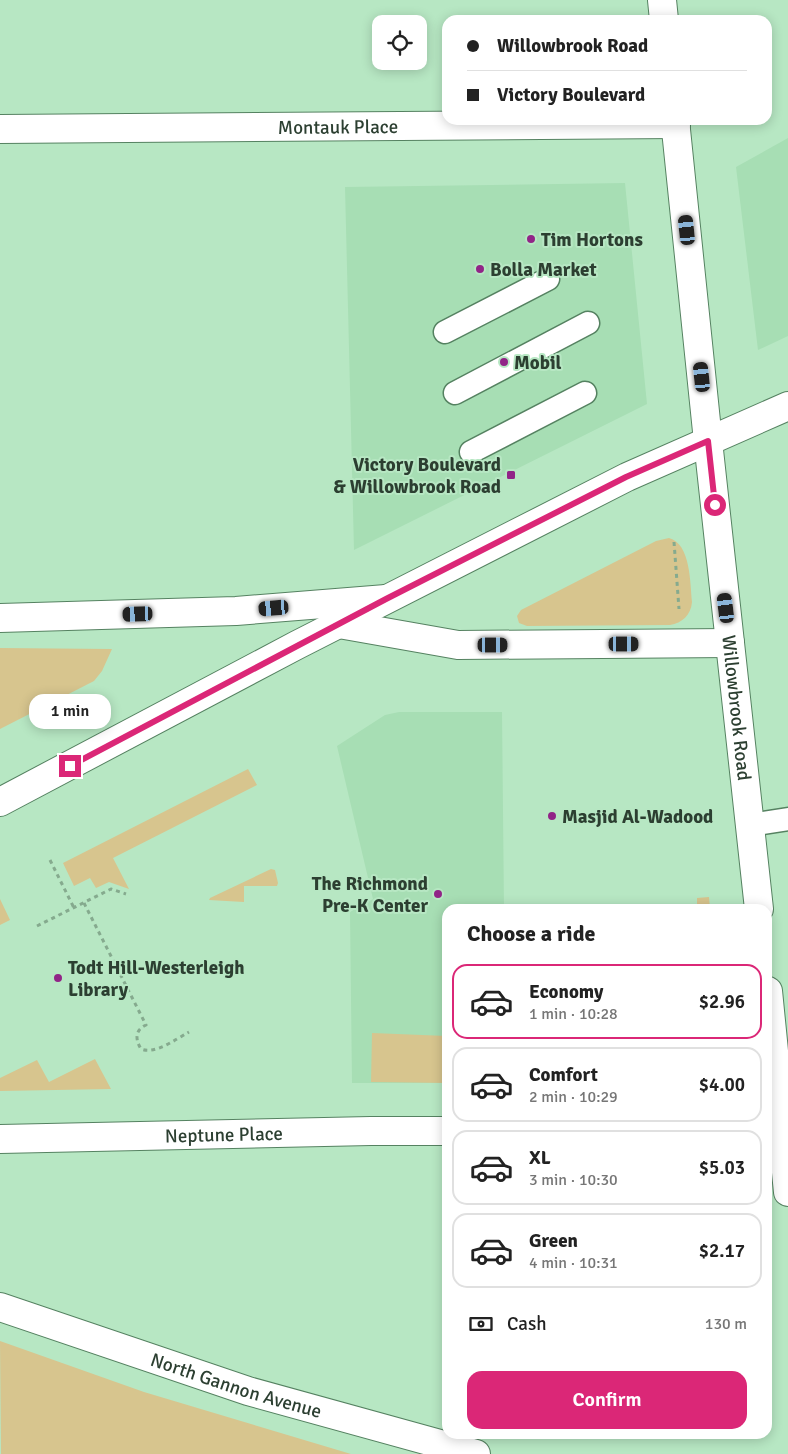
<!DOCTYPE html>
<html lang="en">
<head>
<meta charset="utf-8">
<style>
  :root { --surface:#fff; --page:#f6f6f6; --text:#222; --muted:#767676; --line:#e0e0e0; --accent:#db2777 }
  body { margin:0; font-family:Signika,sans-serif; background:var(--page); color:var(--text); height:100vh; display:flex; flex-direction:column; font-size:19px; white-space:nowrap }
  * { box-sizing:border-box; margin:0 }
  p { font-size:16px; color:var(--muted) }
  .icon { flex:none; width:28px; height:28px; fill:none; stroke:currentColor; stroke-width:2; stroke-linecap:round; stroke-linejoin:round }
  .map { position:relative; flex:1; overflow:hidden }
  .sheet { position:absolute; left:442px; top:904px; width:330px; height:535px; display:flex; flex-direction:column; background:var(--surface); border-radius:15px; box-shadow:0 2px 12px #0003 }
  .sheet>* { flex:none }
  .guide { position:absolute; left:442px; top:15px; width:330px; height:110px; border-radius:15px; box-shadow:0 2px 12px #0003; display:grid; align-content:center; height:110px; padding:0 25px; background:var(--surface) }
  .tools { position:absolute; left:372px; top:15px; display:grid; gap:10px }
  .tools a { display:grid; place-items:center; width:55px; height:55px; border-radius:10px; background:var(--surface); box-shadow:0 2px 12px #0003; font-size:25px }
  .end { position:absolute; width:22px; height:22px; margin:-11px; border:6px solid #db2777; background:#fff; box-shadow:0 0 0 2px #fff }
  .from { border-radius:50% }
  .bubble { position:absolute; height:35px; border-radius:15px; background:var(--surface); box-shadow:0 2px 12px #0003; font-size:16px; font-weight:600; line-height:35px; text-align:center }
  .car { position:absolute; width:15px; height:30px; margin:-15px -8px; border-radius:6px; box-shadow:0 0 4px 1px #0007; background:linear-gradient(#222 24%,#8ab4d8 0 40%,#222 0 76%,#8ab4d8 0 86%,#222 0) }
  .guide b { display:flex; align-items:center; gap:18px; height:48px; font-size:19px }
  .guide b+b { border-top:1px solid var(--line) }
  .guide i { width:12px; height:12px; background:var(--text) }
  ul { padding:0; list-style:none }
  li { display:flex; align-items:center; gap:15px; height:75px; margin:0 10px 8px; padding:0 15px; border:2px solid var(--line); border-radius:15px }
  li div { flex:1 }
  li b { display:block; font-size:19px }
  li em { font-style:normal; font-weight:600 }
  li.active { border-color:var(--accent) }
  li>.icon { width:45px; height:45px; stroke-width:1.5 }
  h2 { padding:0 25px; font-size:22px; line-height:60px }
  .pay { display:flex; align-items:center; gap:12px; height:55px; padding:0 25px; font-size:19px }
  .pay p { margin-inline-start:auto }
  .primary-button { display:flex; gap:10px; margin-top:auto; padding:10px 25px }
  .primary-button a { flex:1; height:58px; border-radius:15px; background:var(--accent); color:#fff; font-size:20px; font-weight:600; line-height:58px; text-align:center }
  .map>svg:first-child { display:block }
</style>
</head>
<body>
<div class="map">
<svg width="788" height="1454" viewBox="0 0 788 1454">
  <rect width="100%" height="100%" fill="#b7e7c3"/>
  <path fill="#a7deb4" d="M788,138v198l-30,14 -22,-183z
    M625,183l22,221 -293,146 -9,-363z
    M399,712h103l2,197h-56l-1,174h-95l-2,-171 23,-13 -36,-153 48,-31z"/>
  <path fill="#d7c58e" d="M669,538c22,6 21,45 23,64 -1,13 -10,21 -22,23l-143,1 -8,-3 -2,-7 4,-6 135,-69z
    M0,649v-1l112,1 -10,22 -8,10 -94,48z
    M248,769l9,16 -144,73 16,31 -20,-7 -13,6 -6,-10 -16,8 -11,-23z
    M271,869l4,1 3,13 -1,3h-33v16l-35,-2 1,-2z
    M709,897l1,12h-13v-11z
    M0,899l10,21 -10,5z
    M372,1033l75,3v47l-76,-1z
    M95,1059l16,30 -111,2v-13l37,-18 12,22z
    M0,1341l144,51 207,62h-350z"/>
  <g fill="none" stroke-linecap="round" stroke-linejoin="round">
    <defs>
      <path id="lane" d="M445,332l103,-53
        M455,393l133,-70
        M471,452l114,-59
        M750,825l38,-6"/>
      <g id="street">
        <path id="s1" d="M0,129l676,-5"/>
        <path d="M0,618l236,-7 150,-12"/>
        <path id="s2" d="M0,1139l371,-8h77"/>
      </g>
      <g id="secondary">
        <path d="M662,0l2,20"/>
        <path id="s3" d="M675,120l33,321 51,468"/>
        <path d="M339,624l119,21 272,-2"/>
        <path d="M0,802l297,-157 330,-168 161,-71"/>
        <path d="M768,991l20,201"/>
      </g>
      <g id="primary">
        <path id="s4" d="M0,1307l248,84 228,63"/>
      </g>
    </defs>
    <use href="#lane" stroke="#558261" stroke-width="25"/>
    <use href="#street" stroke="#558261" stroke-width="30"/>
    <use href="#secondary" stroke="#558261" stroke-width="30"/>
    <use href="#primary" stroke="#558261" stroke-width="30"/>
    <path stroke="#85aa8e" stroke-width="3" stroke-dasharray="4 4" stroke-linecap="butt" d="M674,542l5,67
      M50,860l24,48
      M84,903l62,122c-11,5 -11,14 -5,24 14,6 35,-10 48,-17
      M37,926l74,-37 15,5"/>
    <use href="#lane" stroke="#fff" stroke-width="22"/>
    <use href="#street" stroke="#fff" stroke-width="28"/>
    <use href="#secondary" stroke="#fff" stroke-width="28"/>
    <use href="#primary" stroke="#fff" stroke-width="28"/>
  </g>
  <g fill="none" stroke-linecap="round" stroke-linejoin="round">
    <path stroke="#db2777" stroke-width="6" d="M70,766l316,-167 240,-122 82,-36 7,64"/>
  </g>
  <g fill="#912487" stroke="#b7e7c3" stroke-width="2">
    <circle cx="531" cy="239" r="5"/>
    <circle cx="480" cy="269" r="5"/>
    <circle cx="504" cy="362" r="5"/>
    <rect x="506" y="470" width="10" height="10" rx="2.5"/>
    <circle cx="552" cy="816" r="5"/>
    <circle cx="438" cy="894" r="5"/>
    <circle cx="58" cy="978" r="5"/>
  </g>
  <g text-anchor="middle" stroke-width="4" stroke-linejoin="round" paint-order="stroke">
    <g font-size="19" fill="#2c3f31" stroke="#b7e7c3">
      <text dy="7" stroke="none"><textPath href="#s1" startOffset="338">Montauk Place</textPath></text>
      <text dy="7" stroke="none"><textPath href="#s3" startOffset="591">Willowbrook Road</textPath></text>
      <text dy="7" stroke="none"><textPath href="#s2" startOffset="224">Neptune Place</textPath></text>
      <text dy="7" stroke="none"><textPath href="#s4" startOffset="249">North Gannon Avenue</textPath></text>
    </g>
    <g font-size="19" font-weight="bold" fill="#2c3f31" stroke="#b7e7c3" text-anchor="start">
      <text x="541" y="246">Tim Hortons</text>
      <text x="490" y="276">Bolla Market</text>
      <text x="514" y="369">Mobil</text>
      <text x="501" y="471" text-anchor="end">Victory Boulevard<tspan x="501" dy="22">&amp; Willowbrook Road</tspan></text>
      <text x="562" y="823">Masjid Al-Wadood</text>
      <text x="428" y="890" text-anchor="end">The Richmond<tspan x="428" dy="22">Pre-K Center</tspan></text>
      <text x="68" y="974">Todt Hill-Westerleigh<tspan x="68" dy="22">Library</tspan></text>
    </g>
  </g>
</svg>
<div class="tools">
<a><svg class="icon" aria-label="locate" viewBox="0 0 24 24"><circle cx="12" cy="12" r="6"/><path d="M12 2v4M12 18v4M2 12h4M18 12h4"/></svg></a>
</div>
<i class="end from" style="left:715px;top:505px"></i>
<i class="end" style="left:70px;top:766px"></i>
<div class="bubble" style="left:29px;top:694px;width:82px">1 min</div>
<i class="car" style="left:687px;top:230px;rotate:354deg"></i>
<i class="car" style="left:702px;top:377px;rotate:354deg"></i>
<i class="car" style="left:274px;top:608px;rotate:265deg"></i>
<i class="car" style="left:726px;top:608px;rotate:353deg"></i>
<i class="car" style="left:138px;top:614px;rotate:268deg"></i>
<i class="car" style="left:624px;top:644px;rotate:90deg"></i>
<i class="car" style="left:493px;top:645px;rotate:90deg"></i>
<div class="guide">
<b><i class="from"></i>Willowbrook Road</b>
<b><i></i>Victory Boulevard</b>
</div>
<section class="sheet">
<h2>Choose a ride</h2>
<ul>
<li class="active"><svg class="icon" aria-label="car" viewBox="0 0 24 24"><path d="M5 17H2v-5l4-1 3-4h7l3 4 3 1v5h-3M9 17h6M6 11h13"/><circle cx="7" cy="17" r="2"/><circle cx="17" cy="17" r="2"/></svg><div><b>Economy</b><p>1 min · 10:28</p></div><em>$2.96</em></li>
<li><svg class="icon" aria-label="car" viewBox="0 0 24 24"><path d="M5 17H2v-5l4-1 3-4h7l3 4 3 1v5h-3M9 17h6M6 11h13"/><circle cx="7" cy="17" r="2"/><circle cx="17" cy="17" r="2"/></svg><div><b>Comfort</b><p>2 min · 10:29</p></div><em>$4.00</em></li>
<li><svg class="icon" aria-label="car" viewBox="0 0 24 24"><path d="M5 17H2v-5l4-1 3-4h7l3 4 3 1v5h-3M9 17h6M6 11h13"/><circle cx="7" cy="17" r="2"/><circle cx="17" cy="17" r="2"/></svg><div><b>XL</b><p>3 min · 10:30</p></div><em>$5.03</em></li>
<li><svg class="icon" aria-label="car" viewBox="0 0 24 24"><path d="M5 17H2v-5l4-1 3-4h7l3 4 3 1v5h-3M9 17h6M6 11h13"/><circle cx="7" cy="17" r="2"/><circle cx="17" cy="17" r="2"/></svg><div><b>Green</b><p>4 min · 10:31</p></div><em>$2.17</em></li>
</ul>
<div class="pay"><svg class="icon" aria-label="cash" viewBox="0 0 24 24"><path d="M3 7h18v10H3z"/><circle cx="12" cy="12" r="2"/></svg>Cash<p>130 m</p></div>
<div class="primary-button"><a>Confirm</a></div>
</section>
</div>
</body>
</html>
